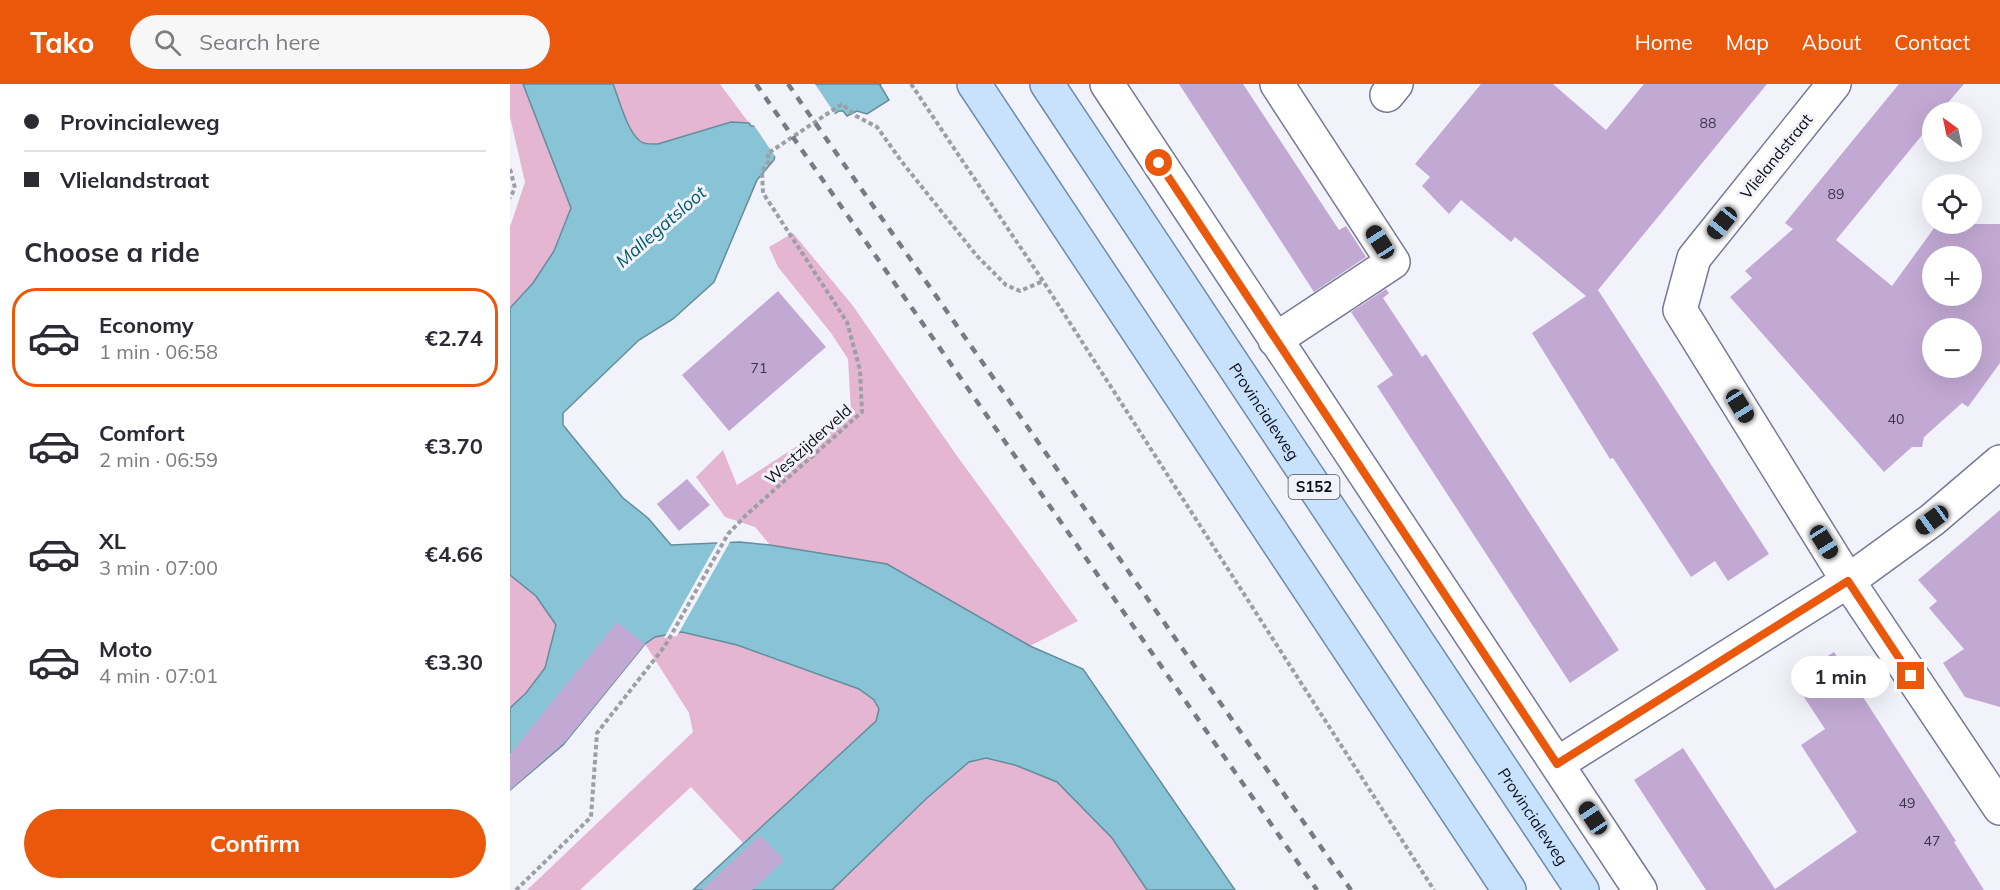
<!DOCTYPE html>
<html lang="en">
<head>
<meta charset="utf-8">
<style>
  :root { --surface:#fff; --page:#f7f7f7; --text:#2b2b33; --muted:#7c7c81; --line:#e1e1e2; --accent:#ea580c }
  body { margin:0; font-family:Mulish,sans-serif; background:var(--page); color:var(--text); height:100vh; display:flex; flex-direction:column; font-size:22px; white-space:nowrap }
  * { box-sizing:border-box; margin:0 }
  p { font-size:20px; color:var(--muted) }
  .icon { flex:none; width:33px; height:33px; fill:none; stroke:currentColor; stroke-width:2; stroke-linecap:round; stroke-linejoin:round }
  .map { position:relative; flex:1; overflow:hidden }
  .drawer { display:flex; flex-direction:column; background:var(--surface); width:510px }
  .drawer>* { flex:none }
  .banner { display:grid; align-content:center; height:132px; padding:0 24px; background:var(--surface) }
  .needle { width:39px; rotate:327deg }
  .buttons { position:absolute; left:1412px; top:18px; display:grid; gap:12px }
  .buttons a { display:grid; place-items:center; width:60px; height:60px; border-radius:50%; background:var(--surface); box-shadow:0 6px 24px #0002; font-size:30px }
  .end { position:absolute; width:27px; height:27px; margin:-14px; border:8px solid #ea580c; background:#fff; box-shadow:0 0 0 3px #fff }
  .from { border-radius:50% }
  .bubble { position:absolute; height:42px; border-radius:21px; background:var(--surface); box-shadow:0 6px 24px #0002; font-size:20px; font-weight:700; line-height:42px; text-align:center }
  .car { position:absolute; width:18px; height:36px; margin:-18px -9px; border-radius:8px; box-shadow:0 0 4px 2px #0007; background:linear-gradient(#222 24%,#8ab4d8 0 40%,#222 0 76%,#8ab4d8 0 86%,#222 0) }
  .banner b { display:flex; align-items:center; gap:21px; height:57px; font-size:22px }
  .banner b+b { border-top:2px solid var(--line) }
  .banner i { width:15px; height:15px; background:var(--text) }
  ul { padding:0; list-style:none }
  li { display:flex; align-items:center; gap:18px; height:99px; margin:0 12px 9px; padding:0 12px; border:3px solid transparent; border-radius:24px }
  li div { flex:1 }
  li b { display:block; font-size:22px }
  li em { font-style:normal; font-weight:700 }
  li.selected { border-color:var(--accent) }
  li>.icon { width:54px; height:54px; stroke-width:1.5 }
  h2 { padding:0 24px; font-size:27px; line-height:72px }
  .action { display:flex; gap:12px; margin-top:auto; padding:12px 24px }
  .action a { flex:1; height:69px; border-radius:36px; background:var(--accent); color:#fff; font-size:24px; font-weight:700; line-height:69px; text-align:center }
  header { display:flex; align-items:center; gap:36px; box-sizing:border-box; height:84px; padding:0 30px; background:var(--accent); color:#fff }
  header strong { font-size:28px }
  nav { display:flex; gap:33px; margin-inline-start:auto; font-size:21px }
  .search { width:420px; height:54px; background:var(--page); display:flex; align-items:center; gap:15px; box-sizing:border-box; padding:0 21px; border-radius:33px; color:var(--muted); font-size:22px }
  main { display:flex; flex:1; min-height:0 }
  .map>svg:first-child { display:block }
</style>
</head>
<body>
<header>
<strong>Tako</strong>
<div class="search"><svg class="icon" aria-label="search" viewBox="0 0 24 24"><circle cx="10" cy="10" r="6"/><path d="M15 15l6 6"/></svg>Search here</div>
<nav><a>Home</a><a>Map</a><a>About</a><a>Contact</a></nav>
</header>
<main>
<section class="drawer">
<div class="banner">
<b><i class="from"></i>Provincialeweg</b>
<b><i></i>Vlielandstraat</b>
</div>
<h2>Choose a ride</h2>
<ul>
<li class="selected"><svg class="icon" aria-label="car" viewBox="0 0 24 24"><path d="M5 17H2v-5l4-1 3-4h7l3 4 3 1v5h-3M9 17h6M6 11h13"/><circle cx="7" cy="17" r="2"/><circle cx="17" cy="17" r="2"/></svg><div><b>Economy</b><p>1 min · 06:58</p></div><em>€2.74</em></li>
<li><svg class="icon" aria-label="car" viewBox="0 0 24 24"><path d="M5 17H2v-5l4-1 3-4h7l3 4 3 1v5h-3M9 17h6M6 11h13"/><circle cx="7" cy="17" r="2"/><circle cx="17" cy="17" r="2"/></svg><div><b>Comfort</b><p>2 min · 06:59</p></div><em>€3.70</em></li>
<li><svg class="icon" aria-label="car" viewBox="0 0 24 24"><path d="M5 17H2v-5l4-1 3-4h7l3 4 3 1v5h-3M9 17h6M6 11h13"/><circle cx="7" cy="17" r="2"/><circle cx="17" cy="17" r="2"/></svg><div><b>XL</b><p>3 min · 07:00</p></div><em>€4.66</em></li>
<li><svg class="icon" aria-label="car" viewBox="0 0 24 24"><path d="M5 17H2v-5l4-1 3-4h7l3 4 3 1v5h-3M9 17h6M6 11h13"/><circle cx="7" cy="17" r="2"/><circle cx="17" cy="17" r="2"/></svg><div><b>Moto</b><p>4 min · 07:01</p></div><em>€3.30</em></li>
</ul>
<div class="action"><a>Confirm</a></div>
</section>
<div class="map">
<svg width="1490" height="806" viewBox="0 0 1490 806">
  <rect width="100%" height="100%" fill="#f2f3fa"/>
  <path fill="#e4b6d2" d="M0,0h13l48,124 -17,43 -21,32 -23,25v-81l15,-45 -15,-65z
    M103,0h107l29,39 -18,-1 -73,22c-7,0 -13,1 -18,-4 -13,-9 -21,-41 -27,-56z
    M283,149l60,73 104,150 121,165 -48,25 -143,-82 -117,-19 -15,-18 -30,-10 -29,-40 27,-27 14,35 114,-74 -3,-52 -17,-26 -53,-66 -9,-20z
    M0,491l26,21 20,29 -11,43 -19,25 -16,15z
    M172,548l55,13 122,44 15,11 5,9 -3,12 -133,122 -52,-56 -111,103h-53l166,-158 -4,-19 -44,-69 10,-7z
    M476,674l29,7 42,17 55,56 35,52h-315l95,-92 42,-36z"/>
  <path fill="#88c4d6" stroke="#638d9d" stroke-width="1.5" d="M13,0h90c6,15 14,47 27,57 5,4 11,3 18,3l73,-22 18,1 2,3h4l61,-42h65l-1,1 9,15 -22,14 -10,-3 -10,5 -4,-5h-4l-64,45 -1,4 -17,20 -43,102 -41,37 -34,21 -76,73v12l60,73 25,20 23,27 69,-3 30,3 117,19 143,82 53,23 152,221h-88l-35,-52 -55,-56 -42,-17 -29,-7 -17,4 -42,36 -95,92h-139l183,-169 3,-12 -5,-9 -15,-11 -122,-44 -55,-13 -27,5 -10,7 -82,101 -53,45v-82l16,-15 19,-25 11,-43 -20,-29 -26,-21v-267l23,-25 21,-32 17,-43z"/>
  <path fill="#f2f3fa" d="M301,0h4l22,33 -60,42 -24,-35z
    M209,456h12l-54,96 -13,2z"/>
  <path fill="#c2a9d4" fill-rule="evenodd" d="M669,0h64l96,146 7,-4 20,31 -52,35z
    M971,0h72l53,46 38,-46h123l-169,206 171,264 -41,27 -13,-20 -24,16 -78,-119 -3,1 -78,-126 54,-37 -71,-59 -4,5 -50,-42 -12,14 -27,-28 8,-9 -15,-13z
    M1389,0h65l-24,28h-8v11l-96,117 56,46 45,-62h63v139l-32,44 -6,-4 -38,34 -2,10h-10l-28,25 -154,-175 22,-19 -7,-7 48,-42 -8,-6zM1422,172h39v40h-39zM1422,244h39v40h-39z
    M876,205l3,4 -6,5 39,59 4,-3 193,296 -49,33 -193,-297 16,-11 -42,-63z
    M268,207l48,56 -97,84 -47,-56z
    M177,395l23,26 -31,26 -22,-27z
    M1490,426v197l-35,-10 -22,-34 21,-14 -35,-41 8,-7 -19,-21z
    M107,538l28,22 -79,97 -56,49v-36z
    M1324,568l122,189 -2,1 30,48h-278l-72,-110 49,-32 92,141 82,-57 -56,-87 24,-16 -33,-50z
    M250,751l24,25 -32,30h-50z"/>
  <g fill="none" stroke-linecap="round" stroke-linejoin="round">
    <defs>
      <path id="minor" d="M597,0l533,806
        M1324,0l-140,174 -14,52 168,271 152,227
        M877,11l9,-11
        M765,256l118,-78 -116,-178
        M1047,680l291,-183 84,-61 68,-58"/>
      <g id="major">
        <path d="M464,0l535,806"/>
        <path id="s1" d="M537,0l535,806"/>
      </g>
    </defs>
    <use href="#minor" stroke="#757896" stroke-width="36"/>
    <use href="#major" stroke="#6f8bac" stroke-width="36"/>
    <path stroke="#9d9ea6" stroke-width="4" stroke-dasharray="4.5 3" stroke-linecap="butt" d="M401,0l132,197 391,609
      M0,85l5,19 -5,10
      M6,806l75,-73 6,-84 68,-87 63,-112 18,-19 116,-103 -2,-42 -13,-48 -84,-129 -1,-22 8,-11 -3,-6 75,-50 14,12 21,11 25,35 75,94 29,29 14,6 23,-10"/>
    <use href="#minor" stroke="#fff" stroke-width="33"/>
    <use href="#major" stroke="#c8e2fd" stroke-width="33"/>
    <path stroke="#797a83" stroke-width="4.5" stroke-dasharray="8 8" stroke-linecap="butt" d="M246,0l561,806
      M278,0l563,806"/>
  </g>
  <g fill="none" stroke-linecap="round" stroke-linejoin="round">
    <path stroke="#ea580c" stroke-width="8" d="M649,79l398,601 291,-183 63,95"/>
  </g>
  <g text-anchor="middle" stroke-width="6" stroke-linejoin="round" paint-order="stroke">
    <g font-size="14" fill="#3a3548">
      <text x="1198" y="44">88</text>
      <text x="1326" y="115">89</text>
      <text x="249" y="289">71</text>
      <text x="1386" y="340">40</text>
      <text x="1397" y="724">49</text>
      <text x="1422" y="762">47</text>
    </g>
    <rect fill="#f2f3fa" stroke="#52535c" stroke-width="1.5" x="778.5" y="391" width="51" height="24" rx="4.5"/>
    <g font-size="15" font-weight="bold" fill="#0d0e19">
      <text x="804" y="408">S152</text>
    </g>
    <g font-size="16" fill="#0d0e19" stroke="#f2f3fa">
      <text transform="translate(1266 72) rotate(-51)" y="6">Vlielandstraat</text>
      <text dy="6" stroke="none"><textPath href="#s1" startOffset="393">Provincialeweg</textPath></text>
      <text transform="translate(298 360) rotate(-42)" y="6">Westzijderveld</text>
      <text dy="6" stroke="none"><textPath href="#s1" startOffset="879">Provincialeweg</textPath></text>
    </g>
    <g font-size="18" font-style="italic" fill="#015a6d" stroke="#f2f3fa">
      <text transform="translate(151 143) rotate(-41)" y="6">Mallegatsloot</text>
    </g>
  </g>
</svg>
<div class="buttons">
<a><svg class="needle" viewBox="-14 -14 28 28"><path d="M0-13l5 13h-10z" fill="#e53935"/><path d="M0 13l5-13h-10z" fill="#7c7c81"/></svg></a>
<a><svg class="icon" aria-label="locate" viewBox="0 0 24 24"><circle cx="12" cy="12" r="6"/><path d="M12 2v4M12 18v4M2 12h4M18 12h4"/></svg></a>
<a>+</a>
<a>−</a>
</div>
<i class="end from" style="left:649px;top:79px"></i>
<i class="end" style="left:1401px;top:592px"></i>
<div class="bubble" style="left:1281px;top:572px;width:99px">1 min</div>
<i class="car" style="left:1212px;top:139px;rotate:219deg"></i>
<i class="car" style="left:870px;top:158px;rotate:327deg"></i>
<i class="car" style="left:1230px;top:322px;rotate:148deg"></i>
<i class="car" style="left:1422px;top:436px;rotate:234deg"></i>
<i class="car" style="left:1314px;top:458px;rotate:148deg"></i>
<i class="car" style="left:1083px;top:734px;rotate:326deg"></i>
</div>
</main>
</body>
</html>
